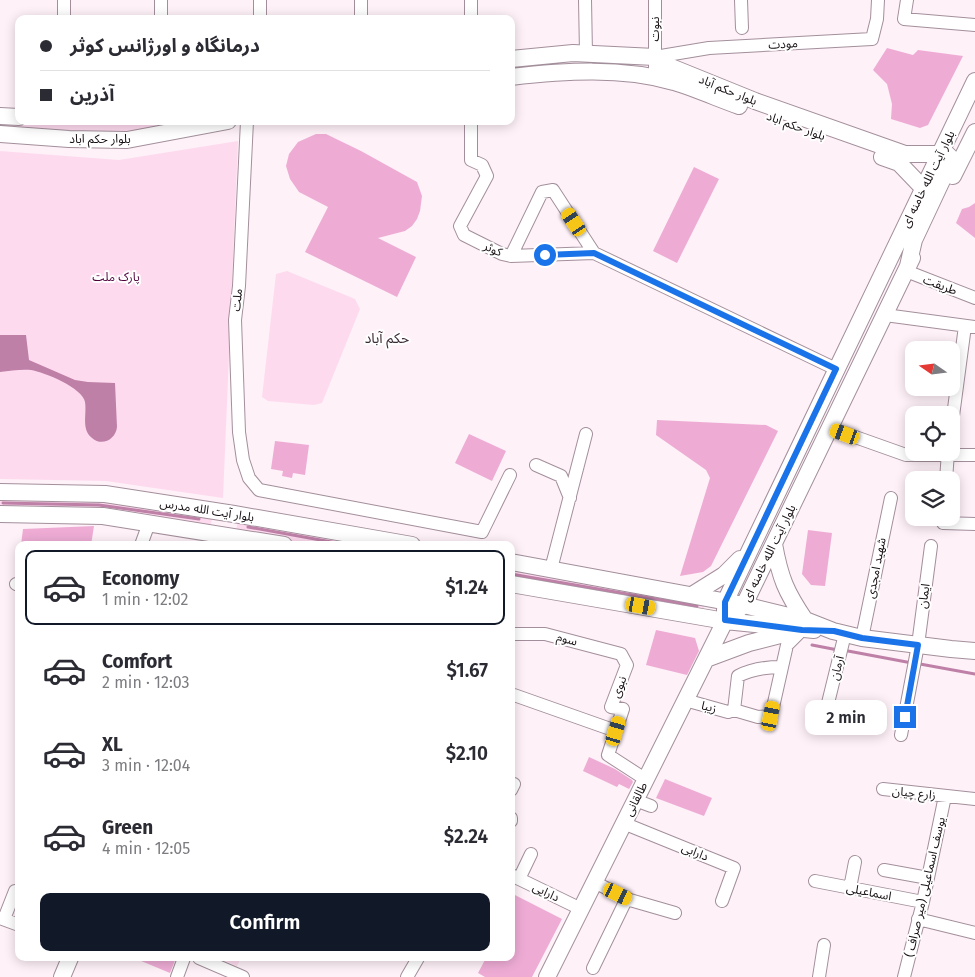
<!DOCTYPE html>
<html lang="en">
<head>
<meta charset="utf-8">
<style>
  :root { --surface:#fff; --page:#f2f2f3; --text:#2b2b33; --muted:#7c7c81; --line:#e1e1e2; --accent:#111827 }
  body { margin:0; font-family:"Fira Sans","Noto Sans Arabic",sans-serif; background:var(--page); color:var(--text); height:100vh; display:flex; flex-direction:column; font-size:19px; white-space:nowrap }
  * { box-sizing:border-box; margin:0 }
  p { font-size:16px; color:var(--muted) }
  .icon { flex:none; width:28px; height:28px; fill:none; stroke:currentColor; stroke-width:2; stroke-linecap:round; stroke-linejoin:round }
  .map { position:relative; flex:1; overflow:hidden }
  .drawer { position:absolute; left:15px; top:541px; width:500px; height:420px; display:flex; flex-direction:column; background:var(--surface); border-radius:10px; box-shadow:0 2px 12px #0003 }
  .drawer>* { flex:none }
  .banner { position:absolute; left:15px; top:15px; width:500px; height:110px; border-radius:10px; box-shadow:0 2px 12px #0003; display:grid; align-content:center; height:110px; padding:0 25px; background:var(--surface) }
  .needle { width:32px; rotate:284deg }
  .controls { position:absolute; left:905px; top:341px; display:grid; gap:10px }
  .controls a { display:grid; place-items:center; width:55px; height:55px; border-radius:10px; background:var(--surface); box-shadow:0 2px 12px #0003; font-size:25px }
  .end { position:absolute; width:22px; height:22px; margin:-11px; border:6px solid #1a73e8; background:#fff; box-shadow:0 0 0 2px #fff }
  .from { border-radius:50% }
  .bubble { position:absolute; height:35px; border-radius:10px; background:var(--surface); box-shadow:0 2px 12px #0003; font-size:16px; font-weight:600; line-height:35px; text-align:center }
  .car { position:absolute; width:15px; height:30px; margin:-15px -8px; border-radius:6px; box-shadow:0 0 4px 1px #0007; background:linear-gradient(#f5c518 24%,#345 0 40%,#f5c518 0 76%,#345 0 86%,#f5c518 0) }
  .banner b { display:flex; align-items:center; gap:18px; height:48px; font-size:19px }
  .banner b+b { border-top:1px solid var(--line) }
  .banner i { width:12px; height:12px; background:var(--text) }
  ul { padding:9px 0 0; list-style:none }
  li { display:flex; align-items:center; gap:15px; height:75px; margin:0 10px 8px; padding:0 15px; border:2px solid transparent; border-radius:10px }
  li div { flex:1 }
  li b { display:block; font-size:19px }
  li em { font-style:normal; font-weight:600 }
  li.current { border-color:var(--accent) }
  li>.icon { width:45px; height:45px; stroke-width:1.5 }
  .cta { display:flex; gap:10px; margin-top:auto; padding:10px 25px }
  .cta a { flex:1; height:58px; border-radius:10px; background:var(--accent); color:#fff; font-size:20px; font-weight:600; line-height:58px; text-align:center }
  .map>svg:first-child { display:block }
</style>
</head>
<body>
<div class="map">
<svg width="975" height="977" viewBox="0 0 975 977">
  <rect width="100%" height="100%" fill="#fef1f8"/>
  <path fill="#fedaef" d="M0,116l19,5h209l-88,17 -140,-4z
    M238,141l-15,357 -117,-17 -106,-2v-328l119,9z
    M287,271l68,28 5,10 -38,94 -8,2 -46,-4 -6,-4 14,-123z
    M4,492l210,18 -5,22 -209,-19v-19z
    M239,515l173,30h-128l-49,-9z
    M511,562l191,41 2,5 -3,5 -190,-29z
    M218,958h23l-4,8z"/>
  <path fill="#be80a7" d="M0,335h26l3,25 46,20 13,2 27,1 2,44c-1,12 -15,20 -25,11 -11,-9 -5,-23 -7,-36 -2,-14 -41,-30 -54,-32 -10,-1 -21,1 -31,2z"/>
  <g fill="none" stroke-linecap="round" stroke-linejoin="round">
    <path stroke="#be80a7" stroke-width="3" d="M3,503l96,2 100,14
      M248,527l100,18
      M511,574l186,32
      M812,645l26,5
      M848,651l64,12
      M920,664l55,10"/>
  </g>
  <path fill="#eeacd5" d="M887,48l26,7 5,-5 45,6 -35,69 -8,3 -29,-9 1,-15 -5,-20 -14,-14z
    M316,134h10l35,17 56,31 5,14 -2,15 -3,8 -5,7 -7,5 -27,7 38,19 -19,40 -92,-45 23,-45 -29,-15 -9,-13 -4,-13 3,-12 9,-12z
    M694,167l25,12 -42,84 -24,-12z
    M975,203v35l-19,-15 6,-14 7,-2z
    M657,420l109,5 12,6 -67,135 -8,6 -23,4 30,-98 -4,-8 -50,-35z
    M469,434l37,17 -14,30 -37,-18z
    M275,441l34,4 -4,30 -12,-2 -1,5 -10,-2 1,-5 -12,-2z
    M94,526l-3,19h-70l2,-16z
    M808,530l24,3 -7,53 -14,-1 -9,-11z
    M656,630l39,8 4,13 -12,24 -41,-10z
    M589,757l26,12 17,11 1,2 -4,7 -10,-5 -2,3 -34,-16z
    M665,779l47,19 -8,18 -48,-18z
    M511,893l51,26 -30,58h-47l-7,-4 8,-15h25z
    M134,958h42l-6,15z"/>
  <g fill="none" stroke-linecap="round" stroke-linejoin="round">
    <defs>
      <path id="minor" d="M260,0v19
        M361,0v19
        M471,0v19
        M585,0l1,53
        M741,0l1,28
        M907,0l-3,19 71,6
        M64,19v-19
        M161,19v-19
        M655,57l54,-9 163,-9 5,-20 1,-19
        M655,78v-78
        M247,121l-8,165 -4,34 4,112 4,28 6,18 10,12 223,42 28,-57
        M471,121v39l11,5 5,11 -27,50 4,9 38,19 9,2 83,-3 242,116
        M511,256l31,-64 11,-2 41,63
        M906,271l69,27
        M885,315l90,12
        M830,428l76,27h69
        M951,431l14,-105
        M536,465l25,11 9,22
        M946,480l2,-28
        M944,518l-1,5 32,1
        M141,545l8,-22
        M551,569l35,-135
        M16,584l3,1
        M511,634h34l76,20 6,11 -16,42 12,2 -15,46 37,24
        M862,638l29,-140
        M781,667c-15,0 -29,2 -43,9l-4,34 24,7 13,-1 16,-71 15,-15
        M514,695l102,36
        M685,700l43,12 6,-2
        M828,703l17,-69
        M901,735l17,-90 13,-99
        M883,789l92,10
        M511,790l3,-6
        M635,800l16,6
        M511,818v3
        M623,823l111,45 -12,33
        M884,870l44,8
        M511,875l70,34
        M519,879l12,-25
        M815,881l108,21
        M594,882l36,18 45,13
        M850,888l5,-26
        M0,918l19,7
        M4,919l11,-28
        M918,919l57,14
        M199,958l44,19
        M593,968l34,-70
        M177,977l7,-19
        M407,977l11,-19
        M819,977l5,-32
        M904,977l19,-75 22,-106"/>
      <path id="major" d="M511,59l62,-6 82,4 11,8 89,36 150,53h42l5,5 -38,81 -6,26
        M511,77c54,-6 110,-10 163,5 22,7 43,16 65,24
        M0,116l19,1
        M0,134l69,5 58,1 101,-19
        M882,157l17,6 24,25
        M953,176l22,-44
        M0,492l105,2 129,20 178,31
        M0,514l103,2 181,29
        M774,544c6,34 12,48 31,76
        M511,562l233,43 61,15 28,11 29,7 89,11 24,2
        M511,584l214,37 89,9
        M692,595l32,-20 16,-16
        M725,621l19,-16 168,-347
        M706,659l43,-16 43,-11
        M62,977l8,-19
        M547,977l178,-356v-19l250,-521"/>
    </defs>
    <use href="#minor" stroke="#a38f9b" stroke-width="14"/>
    <use href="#major" stroke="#a38f9b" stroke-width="18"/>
    <use href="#minor" stroke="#fff" stroke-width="12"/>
    <use href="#major" stroke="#fff" stroke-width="16"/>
  </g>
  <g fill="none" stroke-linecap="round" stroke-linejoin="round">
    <path stroke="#1a73e8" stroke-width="6" d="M545,255l49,-2 242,116 -111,233v18l77,10 32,1 28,7 56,7 -13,72"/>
  </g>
  <g text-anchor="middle" stroke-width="4" stroke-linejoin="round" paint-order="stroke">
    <g font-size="12" fill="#140d11" stroke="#fff">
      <text transform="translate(655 29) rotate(-90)" y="4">نبوت</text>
      <text transform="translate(783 44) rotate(-3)" y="4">مودت</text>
      <text transform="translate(728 90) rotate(22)" y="4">بلوار حکم آباد</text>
      <text transform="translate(796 126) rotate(20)" y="4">بلوار حکم اباد</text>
      <text x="100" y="143">بلوار حکم اباد</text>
      <text transform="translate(928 179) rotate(-64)" y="4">بلوار آیت الله خامنه ای</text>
      <text transform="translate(493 249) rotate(24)" y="4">کوثر</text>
      <text transform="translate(940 285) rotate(21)" y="4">طریقت</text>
      <text transform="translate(237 300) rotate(-84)" y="4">ملت</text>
      <text transform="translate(207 510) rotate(9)" y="4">بلوار آیت الله مدرس</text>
      <text transform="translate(769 553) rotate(-64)" y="4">بلوار آیت الله خامنه ای</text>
      <text transform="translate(876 568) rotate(-79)" y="4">شهید امجدی</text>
      <text transform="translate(924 596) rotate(-82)" y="4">ایمان</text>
      <text transform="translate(567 639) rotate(15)" y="4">سوم</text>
      <text transform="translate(837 668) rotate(-76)" y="4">آرمان</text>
      <text transform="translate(619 687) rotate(-69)" y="4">نبوی</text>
      <text transform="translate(709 707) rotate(15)" y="4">زیبا</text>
      <text transform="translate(914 793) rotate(6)" y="4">زارع چیان</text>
      <text transform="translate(636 799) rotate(-63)" y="4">طالقانی</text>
      <text transform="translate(695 852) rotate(22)" y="4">دارابی</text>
      <text transform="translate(925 887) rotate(-77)" y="4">یوسف اسماعیلی (میر صراف )</text>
      <text transform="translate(546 892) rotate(26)" y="4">دارایی</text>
      <text transform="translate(869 892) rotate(11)" y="4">اسماعیلی</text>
    </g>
    <g font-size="12" fill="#4f013c" stroke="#fff">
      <text x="116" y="281">پارک ملت</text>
    </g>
    <g font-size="14" fill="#392933" stroke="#fff">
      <text x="387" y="343">حکم آباد</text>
    </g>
  </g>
</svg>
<div class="controls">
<a><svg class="needle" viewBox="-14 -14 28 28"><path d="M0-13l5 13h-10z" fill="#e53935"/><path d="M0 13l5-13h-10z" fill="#7c7c81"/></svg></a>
<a><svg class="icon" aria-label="locate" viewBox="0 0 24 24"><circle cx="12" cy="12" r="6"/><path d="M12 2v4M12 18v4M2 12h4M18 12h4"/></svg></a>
<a><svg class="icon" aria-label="layers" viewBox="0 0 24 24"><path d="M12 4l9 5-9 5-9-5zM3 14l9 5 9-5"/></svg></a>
</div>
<i class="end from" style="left:545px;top:255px"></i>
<i class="end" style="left:905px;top:717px"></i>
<div class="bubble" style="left:805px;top:700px;width:82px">2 min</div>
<i class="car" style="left:574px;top:222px;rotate:326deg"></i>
<i class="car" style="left:845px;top:434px;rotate:290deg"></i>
<i class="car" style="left:641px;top:606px;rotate:100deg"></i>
<i class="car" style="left:771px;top:716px;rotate:11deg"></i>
<i class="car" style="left:616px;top:731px;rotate:17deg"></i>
<i class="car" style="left:618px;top:894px;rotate:116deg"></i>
<div class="banner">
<b><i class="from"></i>درمانگاه و اورژانس کوثر</b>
<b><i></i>آذرین</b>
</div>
<section class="drawer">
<ul>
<li class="current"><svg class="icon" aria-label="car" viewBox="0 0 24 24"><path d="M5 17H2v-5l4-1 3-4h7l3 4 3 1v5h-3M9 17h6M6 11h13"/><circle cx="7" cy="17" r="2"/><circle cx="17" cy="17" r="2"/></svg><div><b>Economy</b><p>1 min · 12:02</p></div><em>$1.24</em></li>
<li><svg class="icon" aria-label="car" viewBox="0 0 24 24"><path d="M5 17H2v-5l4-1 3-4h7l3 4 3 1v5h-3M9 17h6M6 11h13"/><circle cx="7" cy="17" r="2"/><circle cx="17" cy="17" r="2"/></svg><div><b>Comfort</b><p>2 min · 12:03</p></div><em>$1.67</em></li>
<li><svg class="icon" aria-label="car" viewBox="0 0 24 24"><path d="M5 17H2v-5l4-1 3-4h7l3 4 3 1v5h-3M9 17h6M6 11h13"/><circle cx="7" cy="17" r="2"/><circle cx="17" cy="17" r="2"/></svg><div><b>XL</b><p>3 min · 12:04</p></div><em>$2.10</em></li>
<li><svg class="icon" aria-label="car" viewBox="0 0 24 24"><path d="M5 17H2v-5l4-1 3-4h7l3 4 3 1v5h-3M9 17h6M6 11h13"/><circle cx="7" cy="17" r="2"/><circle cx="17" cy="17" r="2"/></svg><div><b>Green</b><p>4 min · 12:05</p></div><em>$2.24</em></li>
</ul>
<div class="cta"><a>Confirm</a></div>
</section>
</div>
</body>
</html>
